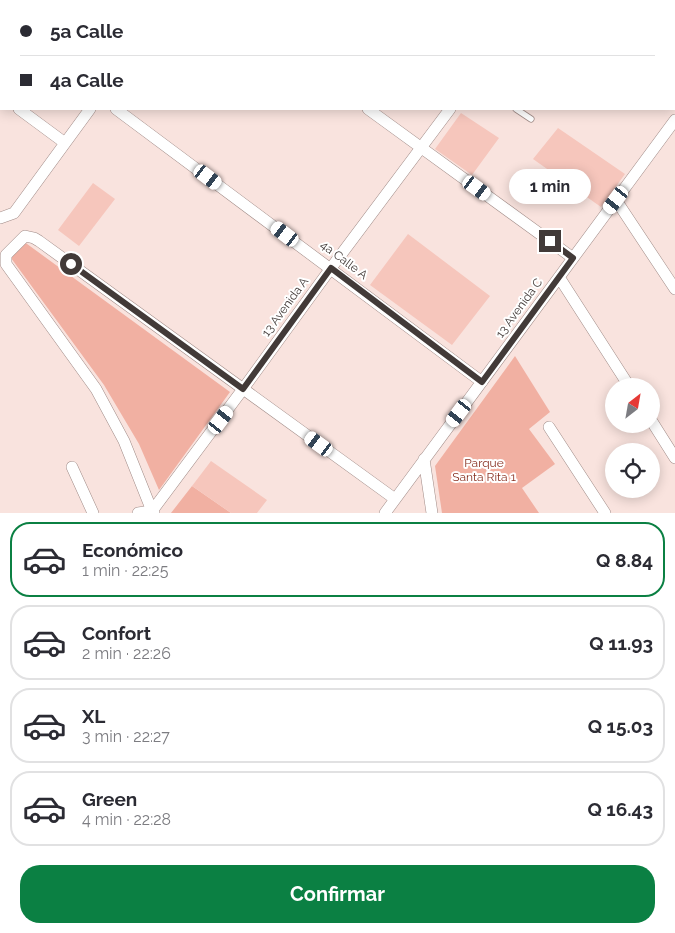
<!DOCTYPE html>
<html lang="es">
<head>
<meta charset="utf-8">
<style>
  :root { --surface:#fff; --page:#f2f2f3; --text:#2b2b33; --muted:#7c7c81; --line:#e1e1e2; --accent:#0b8043 }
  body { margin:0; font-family:Raleway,sans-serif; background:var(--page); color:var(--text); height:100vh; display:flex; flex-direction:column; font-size:19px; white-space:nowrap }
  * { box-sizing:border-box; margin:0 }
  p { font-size:16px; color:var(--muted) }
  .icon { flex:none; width:28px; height:28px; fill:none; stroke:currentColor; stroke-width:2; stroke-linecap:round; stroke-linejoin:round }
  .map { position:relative; height:513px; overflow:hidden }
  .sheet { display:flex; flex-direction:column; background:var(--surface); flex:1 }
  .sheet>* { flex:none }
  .guide { position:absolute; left:0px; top:0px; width:675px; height:110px; box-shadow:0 2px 12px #0003; display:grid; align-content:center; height:110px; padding:0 20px; background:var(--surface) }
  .needle { width:32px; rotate:31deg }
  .controls { position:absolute; left:605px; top:378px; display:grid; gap:10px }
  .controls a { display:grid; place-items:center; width:55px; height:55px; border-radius:50%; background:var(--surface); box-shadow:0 2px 12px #0003; font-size:25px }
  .end { position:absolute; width:22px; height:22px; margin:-11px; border:6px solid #423a38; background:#fff; box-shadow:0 0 0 2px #fff }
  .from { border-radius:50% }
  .bubble { position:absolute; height:35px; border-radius:18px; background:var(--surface); box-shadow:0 2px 12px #0003; font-size:16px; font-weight:700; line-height:35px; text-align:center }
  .car { position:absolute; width:15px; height:30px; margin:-15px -8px; border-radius:6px; box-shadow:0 0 4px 1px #0007; background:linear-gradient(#fff 24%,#345 0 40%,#fff 0 76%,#345 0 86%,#fff 0) }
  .guide b { display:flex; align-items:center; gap:18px; height:48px; font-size:19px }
  .guide b+b { border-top:1px solid var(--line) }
  .guide i { width:12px; height:12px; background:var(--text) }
  ul { padding:9px 0 0; list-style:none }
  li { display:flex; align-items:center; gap:15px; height:75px; margin:0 10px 8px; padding:0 10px; border:2px solid var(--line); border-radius:20px }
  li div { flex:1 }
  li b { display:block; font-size:19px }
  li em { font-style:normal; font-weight:700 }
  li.current { border-color:var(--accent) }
  li>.icon { width:45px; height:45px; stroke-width:1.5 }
  .cta { display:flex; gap:10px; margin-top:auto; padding:10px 20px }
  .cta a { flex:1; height:58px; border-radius:20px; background:var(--accent); color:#fff; font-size:20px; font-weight:700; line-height:58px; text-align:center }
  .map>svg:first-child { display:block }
</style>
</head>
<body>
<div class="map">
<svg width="675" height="513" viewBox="0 0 675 513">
  <rect width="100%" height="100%" fill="#f9e3de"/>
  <path fill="#f1b0a2" d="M23,241l207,151 -71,98 -20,-46 -35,-59 -93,-127z
    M515,356l35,56 -21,17 26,35 -33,24 17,25h-97l-7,-47z
    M192,486l39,27h-60z"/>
  <path fill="#f6c6bc" d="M461,113l38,25 -27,37 -37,-26z
    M558,128l67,46 -24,33 -68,-48z
    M93,183l22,16 -36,47 -21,-16z
    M408,234l82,62 -38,49 -82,-60z
    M211,461l56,39 -10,13h-26l-39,-27z"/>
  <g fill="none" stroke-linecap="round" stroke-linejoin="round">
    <defs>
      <path id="lane" d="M516,109l15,10"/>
      <path id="street" d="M36,0l2,1
        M220,0l1,1
        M477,0l2,1
        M168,1l1,-1
        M528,1l1,-1
        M0,95h1
        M19,109l46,34
        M116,109l366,273
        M368,109l205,149
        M616,200l59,89
        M0,218l14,-5 76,-104
        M559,277l70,109
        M651,420l24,38
        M549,427l56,86
        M424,459l8,54
        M72,467l21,46
        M138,513l14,-2 91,-122 88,-121 119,-159
        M154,513l-2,-2 -28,-70 -28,-52 -90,-125v-9l19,-19 9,2 5,3 356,258
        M385,513l290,-393"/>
    </defs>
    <use href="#lane" stroke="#a08b87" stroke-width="7"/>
    <use href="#street" stroke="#a08b87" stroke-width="12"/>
    <use href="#lane" stroke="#fff" stroke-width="5.5"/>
    <use href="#street" stroke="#fff" stroke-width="11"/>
  </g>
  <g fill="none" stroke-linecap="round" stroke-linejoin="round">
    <path stroke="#423a38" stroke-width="6" d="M71,264l172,125 88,-121 151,114 91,-124 -23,-17"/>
  </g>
  <g text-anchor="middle" stroke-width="4" stroke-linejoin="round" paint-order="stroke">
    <g font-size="12" fill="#423a38" stroke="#fff">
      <text transform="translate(344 260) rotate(37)" y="4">4a Calle A</text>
      <text transform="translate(285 307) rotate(-54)" y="4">13 Avenida A</text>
      <text transform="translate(519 308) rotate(-54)" y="4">13 Avenida C</text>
    </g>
    <g font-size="12" fill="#893122" stroke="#fff">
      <text x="484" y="467">Parque<tspan x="484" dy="14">Santa Rita 1</tspan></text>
    </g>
  </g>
</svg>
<div class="controls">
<a><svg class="needle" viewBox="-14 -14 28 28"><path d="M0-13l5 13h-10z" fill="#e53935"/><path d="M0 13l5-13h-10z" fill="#7c7c81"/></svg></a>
<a><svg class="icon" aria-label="locate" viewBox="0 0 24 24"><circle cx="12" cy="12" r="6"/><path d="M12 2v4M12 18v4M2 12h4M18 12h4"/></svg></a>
</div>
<i class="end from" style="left:71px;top:264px"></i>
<i class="end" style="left:550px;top:241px"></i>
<div class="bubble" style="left:509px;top:169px;width:82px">1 min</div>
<i class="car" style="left:208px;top:177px;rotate:127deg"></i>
<i class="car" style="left:477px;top:188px;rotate:126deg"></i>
<i class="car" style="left:616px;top:200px;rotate:217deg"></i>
<i class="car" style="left:285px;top:234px;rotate:307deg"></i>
<i class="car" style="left:459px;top:413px;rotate:217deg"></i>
<i class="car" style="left:221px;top:420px;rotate:37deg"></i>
<i class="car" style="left:319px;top:444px;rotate:306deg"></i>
<div class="guide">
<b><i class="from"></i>5a Calle</b>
<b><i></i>4a Calle</b>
</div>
</div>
<section class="sheet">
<ul>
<li class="current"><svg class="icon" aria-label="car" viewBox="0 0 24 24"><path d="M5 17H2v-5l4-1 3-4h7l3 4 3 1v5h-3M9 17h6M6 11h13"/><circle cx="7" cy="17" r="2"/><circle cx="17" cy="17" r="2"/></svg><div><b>Económico</b><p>1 min · 22:25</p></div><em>Q 8.84</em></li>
<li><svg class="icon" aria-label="car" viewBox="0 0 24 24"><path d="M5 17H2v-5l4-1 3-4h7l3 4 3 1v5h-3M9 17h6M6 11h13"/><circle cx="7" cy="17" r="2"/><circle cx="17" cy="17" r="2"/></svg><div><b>Confort</b><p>2 min · 22:26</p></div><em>Q 11.93</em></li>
<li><svg class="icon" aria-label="car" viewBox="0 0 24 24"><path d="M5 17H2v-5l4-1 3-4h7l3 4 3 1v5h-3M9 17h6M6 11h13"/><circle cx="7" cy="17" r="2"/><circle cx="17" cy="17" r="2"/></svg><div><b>XL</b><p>3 min · 22:27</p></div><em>Q 15.03</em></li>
<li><svg class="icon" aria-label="car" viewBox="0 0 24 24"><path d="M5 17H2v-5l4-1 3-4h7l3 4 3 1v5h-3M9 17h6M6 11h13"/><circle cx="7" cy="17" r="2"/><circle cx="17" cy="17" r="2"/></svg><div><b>Green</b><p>4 min · 22:28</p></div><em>Q 16.43</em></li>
</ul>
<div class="cta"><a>Confirmar</a></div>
</section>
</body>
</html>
